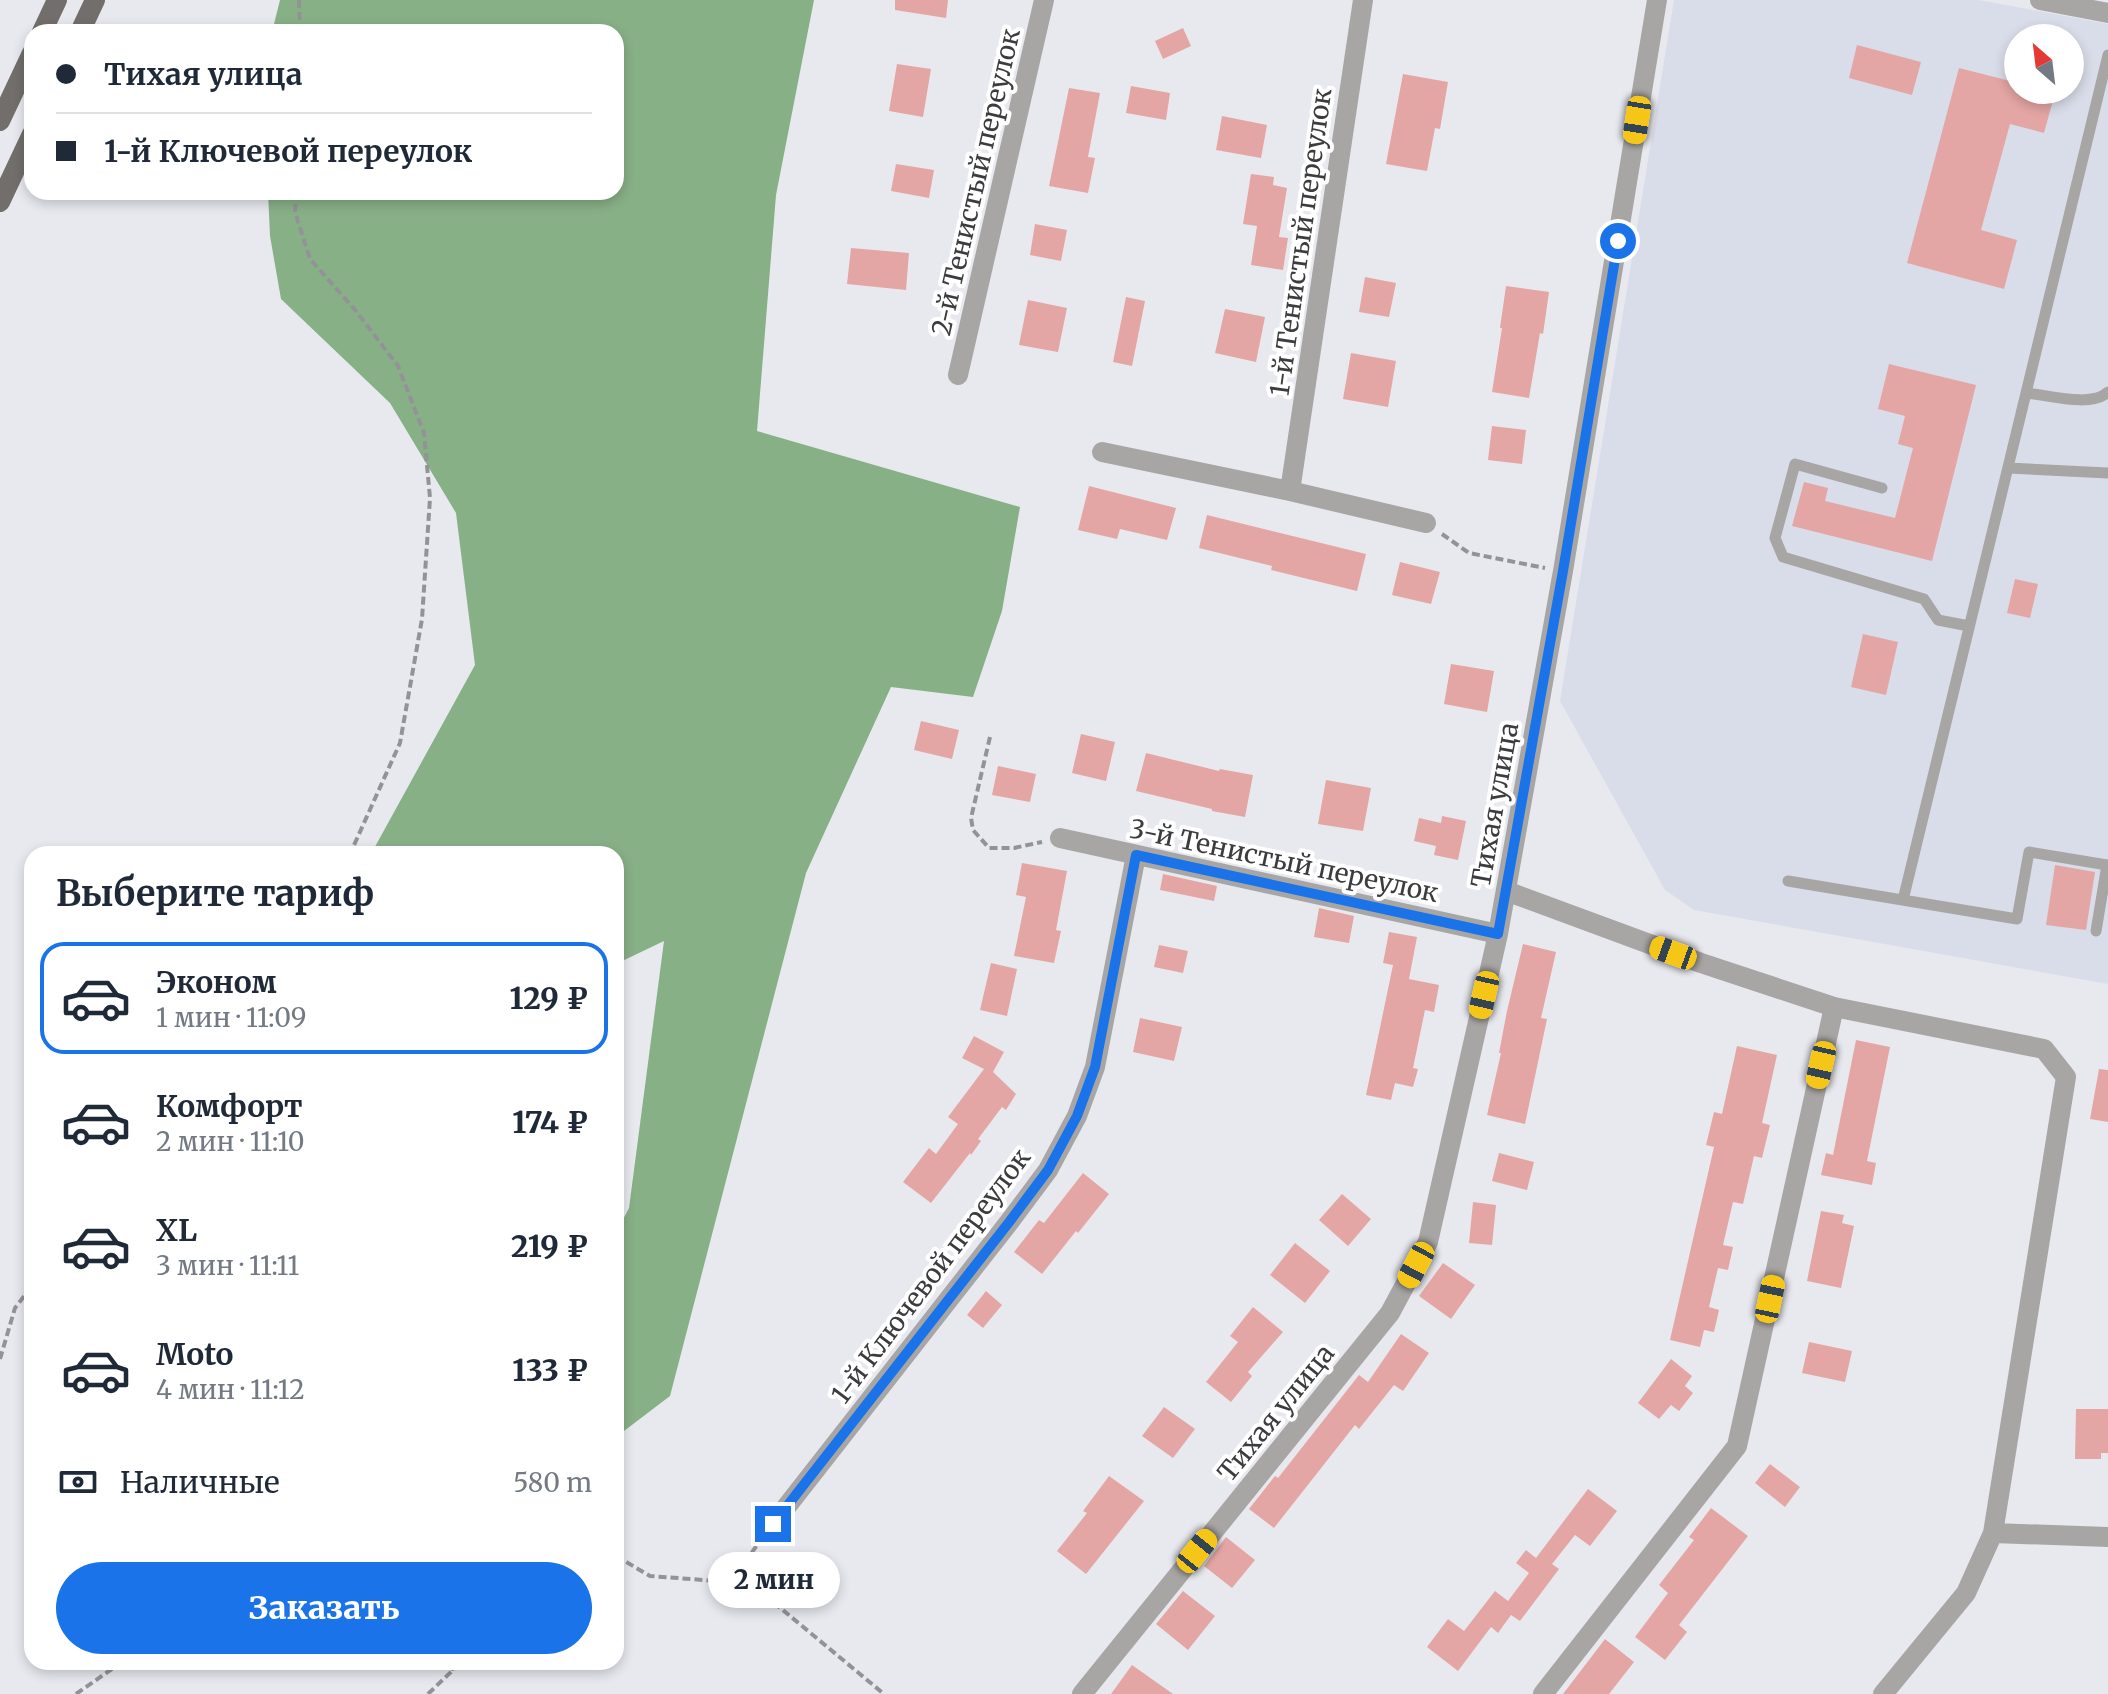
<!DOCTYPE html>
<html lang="ru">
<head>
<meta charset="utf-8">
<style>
  :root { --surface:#fff; --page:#f6f6f7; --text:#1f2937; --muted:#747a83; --line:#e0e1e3; --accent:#1a73e8 }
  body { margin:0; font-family:Merriweather,serif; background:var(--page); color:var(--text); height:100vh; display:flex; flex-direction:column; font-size:30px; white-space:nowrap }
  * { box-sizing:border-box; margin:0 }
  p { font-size:26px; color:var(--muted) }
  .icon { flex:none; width:44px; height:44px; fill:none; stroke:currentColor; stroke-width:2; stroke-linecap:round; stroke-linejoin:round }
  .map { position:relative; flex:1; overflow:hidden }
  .details { position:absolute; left:24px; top:846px; width:600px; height:824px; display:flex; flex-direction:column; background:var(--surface); border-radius:24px; box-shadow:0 4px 12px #0003 }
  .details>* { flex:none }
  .guide { position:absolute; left:24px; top:24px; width:600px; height:176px; border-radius:24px; box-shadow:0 4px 12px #0003; display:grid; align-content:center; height:176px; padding:0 32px; background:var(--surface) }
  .needle { width:52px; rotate:332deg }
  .buttons { position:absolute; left:2004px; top:24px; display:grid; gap:16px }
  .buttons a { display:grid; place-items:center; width:80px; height:80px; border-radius:50%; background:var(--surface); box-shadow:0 4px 12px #0003; font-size:40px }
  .end { position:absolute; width:36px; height:36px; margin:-18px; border:10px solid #1a73e8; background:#fff; box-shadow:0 0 0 4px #fff }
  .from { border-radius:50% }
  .bubble { position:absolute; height:56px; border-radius:28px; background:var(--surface); box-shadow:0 4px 12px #0003; font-size:26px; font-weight:800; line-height:56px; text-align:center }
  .car { position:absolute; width:24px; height:48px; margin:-24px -12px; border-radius:10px; box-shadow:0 0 6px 2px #0007; background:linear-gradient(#f5c518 24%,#345 0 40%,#f5c518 0 76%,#345 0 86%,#f5c518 0) }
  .guide b { display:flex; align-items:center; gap:28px; height:76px; font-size:30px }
  .guide b+b { border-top:2px solid var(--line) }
  .guide i { width:20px; height:20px; background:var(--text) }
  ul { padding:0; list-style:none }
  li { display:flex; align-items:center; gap:24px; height:112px; margin:0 16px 12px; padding:0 16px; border:4px solid transparent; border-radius:24px }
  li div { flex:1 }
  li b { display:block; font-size:30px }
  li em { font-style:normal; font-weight:800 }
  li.active { border-color:var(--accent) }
  li>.icon { width:72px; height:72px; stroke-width:1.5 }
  h2 { padding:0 32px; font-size:36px; line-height:96px }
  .pay { display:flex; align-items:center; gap:20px; height:88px; padding:0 32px; font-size:30px }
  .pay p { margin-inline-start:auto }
  .primary-button { display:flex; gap:16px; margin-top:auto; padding:16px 32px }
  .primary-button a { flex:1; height:92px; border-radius:48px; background:var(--accent); color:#fff; font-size:32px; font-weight:800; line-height:92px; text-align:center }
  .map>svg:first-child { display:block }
</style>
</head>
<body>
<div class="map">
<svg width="2108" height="1694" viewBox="0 0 2108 1694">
  <rect width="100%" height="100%" fill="#e8e9ef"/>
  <path fill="#d9dde9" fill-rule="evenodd" d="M1674,0h305l129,24v960l-414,-74 -29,-20 -105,-189zM2018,38h52v52h-52z"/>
  <path fill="#88b087" d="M280,0h534l-38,195 -19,236 263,76 -18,104 -29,86 -82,-10 -85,186 -136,523 -50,38h-4v-201l13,-25 35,-267 -48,23v-110h-245l104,-189 -19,-152 -66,-110 -109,-104 -11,-63 -2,-44h348v-160h-344z"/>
  <path fill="#e4a6a4" d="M895,0h53l-2,18 -51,-8z
    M1183,28l8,18 -28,13 -8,-18z
    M1857,45l64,17 -9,33 -63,-17z
    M897,64l34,5 -8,48 -34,-6z
    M1959,68l59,15v7h25l12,3 -11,40 -34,-9 -29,106 36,10 -13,49 -97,-26z
    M1403,74l45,8 -8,47 -5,-1 -8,43 -41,-7z
    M1131,86l39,7 -4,27 -40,-7z
    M1069,88l31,5 -12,64 7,1 -7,35 -39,-7z
    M1222,116l45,9 -6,33 -45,-8z
    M896,164l38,6 -5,28 -38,-7z
    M1251,174l23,3 -1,8 14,3 -8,49 9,1 -5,32 -32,-5 6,-39 -14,-2z
    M1035,224l32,6 -6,31 -31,-6z
    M851,248l58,5 -3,37 -59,-6z
    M1365,277l31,6 -7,34 -30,-5z
    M1506,286l43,6 -6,42 -3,-1 -11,65 -37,-6 10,-64h-2z
    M1126,297l19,4 -13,65 -19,-4z
    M1028,300l39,8 -9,44 -39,-7z
    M1225,309l40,8 -9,45 -41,-9z
    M1351,353l45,8 -8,46 -45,-8z
    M1889,364l87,21 -44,176 -140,-35 12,-44 24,6 -3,13 70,17 18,-70 -15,-4 7,-28 -27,-7z
    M1492,426l34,4 -4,34 -34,-4z
    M1089,486l87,22 -9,32 -47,-11 -3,10 -39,-9z
    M1207,515l159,39 -9,37 -86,-21 1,-4 -73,-18z
    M1400,562l40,10 -9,32 -39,-9z
    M2015,579l23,5 -8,34 -23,-5z
    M1863,634l35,8 -12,53 -35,-8z
    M1451,664l43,7 -7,41 -43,-8z
    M921,721l38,9 -7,29 -38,-9z
    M1081,734l34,8 -9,39 -34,-8z
    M1146,753l73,18 1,-2 33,6 -8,42 -33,-6v-2l-76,-18z
    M998,766l38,8 -6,28 -38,-7z
    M1326,780l45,8 -8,43 -45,-7z
    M1442,816l24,5 -8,39 -24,-5 2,-9 -22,-5 5,-23 22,5z
    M1022,863l45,8 -11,59 5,1 -7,32 -40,-7 12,-59 -10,-2z
    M2055,865l40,7 -9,58 -40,-5z
    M1163,874l54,12 -3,15 -54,-11z
    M1319,908l35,8 -5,27 -35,-6z
    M1389,932l28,5 -8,42 30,6 -5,27 -9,-2 -12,58 5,1 -5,18 -18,-4 -4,17 -25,-5 27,-130 -10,-2z
    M1523,944l33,8 -15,66 6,1 -22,105 -38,-9 14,-62h-2l8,-42z
    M1159,945l29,6 -5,22 -29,-6z
    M991,963l26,6 -10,47 -27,-6z
    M1140,1018l42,9 -8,34 -41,-9z
    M974,1036l30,16 -11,20 23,22 -10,16 -4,-3 -24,32 3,2 -10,14 -1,-2 -39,50 -28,-21 26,-34 7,6 22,-30 -10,-7 36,-48 -22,-11z
    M1856,1040l34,7 -23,114 9,2 -4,22 -51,-10 5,-22 7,2z
    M1737,1046l40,9 -15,68 8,2 -8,33 -8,-2 -11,48 -10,-2 -10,43 10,2 -5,23 -10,-2 -9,39 10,3 -5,22 -10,-2 -4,17 -30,-7 44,-193 -8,-2 8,-33 8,2z
    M2099,1069l9,1v52l-18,-3z
    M1499,1153l35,9 -7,28 -35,-9z
    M1083,1173l26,21 -31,39 -2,-2 -34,43 -28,-22 25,-32 5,3z
    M1342,1194l29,25 -23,27 -29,-26z
    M1473,1202l23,3 -4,40 -23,-2z
    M1821,1211l23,4 -2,8 12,3 -13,62 -34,-7z
    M1295,1243l35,28 -25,32 -35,-28z
    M1443,1263l32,22 -24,34 -32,-23z
    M986,1291l16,14 -19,23 -16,-13z
    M1253,1307l30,25 -35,40 4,4 -21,26 -25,-20 32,-40 -8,-6z
    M1401,1334l28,19 -26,38 -9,-6 -35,44 -4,-4 -81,103 -25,-19 26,-33 3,2 81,-103 9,7z
    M1809,1342l43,9 -7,31 -43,-9z
    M1671,1359l21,17 -7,10 8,7 -14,18 -8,-6 -12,14 -21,-16z
    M1164,1407l31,22 -22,29 -31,-22z
    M2076,1409h32v44h-7v6h-26z
    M1770,1464l30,23 -15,20 -30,-24z
    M1109,1476l35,25 -58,73 -29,-23 30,-38 -4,-2z
    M1588,1489l29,22 -27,35 -15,-11 -23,29 7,5 -39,52 -9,-6 -13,18 -7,-6 -33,44 -31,-24 21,-28 16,12 31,-40 13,10 21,-28 -13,-10 10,-13 10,8z
    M1711,1508l37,28 -69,89 8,7 -22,28 -30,-23 33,-44 -9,-8 35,-45 -5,-3z
    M1226,1537l29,23 -23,28 -28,-22z
    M1183,1591l32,25 -27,34 -32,-26z
    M1605,1639l29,23 -25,32h-46z
    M1132,1665l41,29h-62z"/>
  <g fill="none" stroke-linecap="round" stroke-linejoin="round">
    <path stroke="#939397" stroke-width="4" stroke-dasharray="8 4" stroke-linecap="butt" d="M299,0l1,32
      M296,192l-1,20 15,47 46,52 42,55 26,67 6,65 -8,121 -22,124 -50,111
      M1442,534l27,19 76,15
      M990,737l-19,81 2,12 16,18h25l28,-6
      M0,1359l15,-51 17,-22
      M616,1556l34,20 81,6 47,24 106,88
      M731,1582l31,-44
      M136,1662l55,4 20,-4
      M416,1662l38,7
      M76,1694l46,-32
      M428,1694l26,-25 3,-7"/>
    <path stroke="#a8a6a4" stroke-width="11" d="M2026,393c22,2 66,15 82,-1
      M2008,468l100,5
      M1882,488l-87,-24 -20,74 8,19 141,42 14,21 31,6
      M1788,881l229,38 12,-67 78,13 -11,66
      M1903,900l205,-845"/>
    <path stroke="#a8a6a4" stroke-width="20" d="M2040,0l68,13
      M958,375l86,-375
      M1102,452l188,39 136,32
      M1290,491l73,-491
      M1060,838l438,96
      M1506,891l195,72 133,44 210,42 22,28 -73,456 -27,60 -83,101
      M773,1524l237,-303 38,-51 29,-54 18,-49 41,-212
      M1993,1533l115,4
      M1082,1694l308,-381 38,-71 70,-308 65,-363 94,-571
      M1543,1694l194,-248 97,-439"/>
    <path stroke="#726e6b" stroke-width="20" d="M42,32l15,-32
      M80,32l15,-32
      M0,121l32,-68
      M0,202l32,-68"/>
  </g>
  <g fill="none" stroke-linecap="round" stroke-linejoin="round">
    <path stroke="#1a73e8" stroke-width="10" d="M773,1524l237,-303 38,-51 29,-54 18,-49 41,-212 362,79 65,-363 55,-330"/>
  </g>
  <g text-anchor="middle" stroke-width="8" stroke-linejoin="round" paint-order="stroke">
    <g font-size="26" fill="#3c3c3e" stroke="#fff">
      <text transform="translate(976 182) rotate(-77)" y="9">2-й Тенистый переулок</text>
      <text transform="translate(1301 242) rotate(-82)" y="9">1-й Тенистый переулок</text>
      <text transform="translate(1495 805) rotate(-80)" y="9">Тихая улица</text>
      <text transform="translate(1284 861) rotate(12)" y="9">3-й Тенистый переулок</text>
      <text transform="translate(931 1276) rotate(-53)" y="9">1-й Ключевой переулок</text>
      <text transform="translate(1276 1413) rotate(-51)" y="9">Тихая улица</text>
    </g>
  </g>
</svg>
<div class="buttons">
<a><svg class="needle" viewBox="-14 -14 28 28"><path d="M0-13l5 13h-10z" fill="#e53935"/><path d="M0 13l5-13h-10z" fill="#747a83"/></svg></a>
</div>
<i class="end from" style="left:1618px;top:241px"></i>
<i class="end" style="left:773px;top:1524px"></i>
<div class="bubble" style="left:708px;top:1552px;width:132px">2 мин</div>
<i class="car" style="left:1637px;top:120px;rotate:189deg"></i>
<i class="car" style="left:1673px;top:953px;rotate:290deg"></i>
<i class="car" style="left:1484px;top:995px;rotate:193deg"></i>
<i class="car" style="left:1821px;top:1065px;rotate:193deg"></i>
<i class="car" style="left:1416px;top:1265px;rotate:208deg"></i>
<i class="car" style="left:1770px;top:1299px;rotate:12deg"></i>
<i class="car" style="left:1197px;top:1551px;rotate:39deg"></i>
<div class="guide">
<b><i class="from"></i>Тихая улица</b>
<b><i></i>1-й Ключевой переулок</b>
</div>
<section class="details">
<h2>Выберите тариф</h2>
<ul>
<li class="active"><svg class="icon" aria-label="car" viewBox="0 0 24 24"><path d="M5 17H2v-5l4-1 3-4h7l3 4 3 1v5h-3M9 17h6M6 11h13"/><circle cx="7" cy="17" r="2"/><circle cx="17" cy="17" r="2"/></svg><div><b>Эконом</b><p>1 мин · 11:09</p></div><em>129 ₽</em></li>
<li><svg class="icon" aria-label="car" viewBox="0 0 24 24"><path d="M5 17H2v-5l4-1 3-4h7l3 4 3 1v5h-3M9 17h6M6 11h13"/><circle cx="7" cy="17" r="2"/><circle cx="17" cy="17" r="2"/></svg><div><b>Комфорт</b><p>2 мин · 11:10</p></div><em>174 ₽</em></li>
<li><svg class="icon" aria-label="car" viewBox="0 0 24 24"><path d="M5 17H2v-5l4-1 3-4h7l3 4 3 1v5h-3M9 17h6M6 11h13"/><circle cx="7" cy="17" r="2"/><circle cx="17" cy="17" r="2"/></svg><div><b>XL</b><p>3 мин · 11:11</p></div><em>219 ₽</em></li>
<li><svg class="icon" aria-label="car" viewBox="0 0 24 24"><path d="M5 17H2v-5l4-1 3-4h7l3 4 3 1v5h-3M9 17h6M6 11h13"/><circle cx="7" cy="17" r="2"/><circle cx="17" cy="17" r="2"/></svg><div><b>Moto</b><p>4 мин · 11:12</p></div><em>133 ₽</em></li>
</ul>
<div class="pay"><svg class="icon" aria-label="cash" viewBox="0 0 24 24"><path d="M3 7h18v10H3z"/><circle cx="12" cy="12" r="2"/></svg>Наличные<p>580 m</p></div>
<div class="primary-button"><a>Заказать</a></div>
</section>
</div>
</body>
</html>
